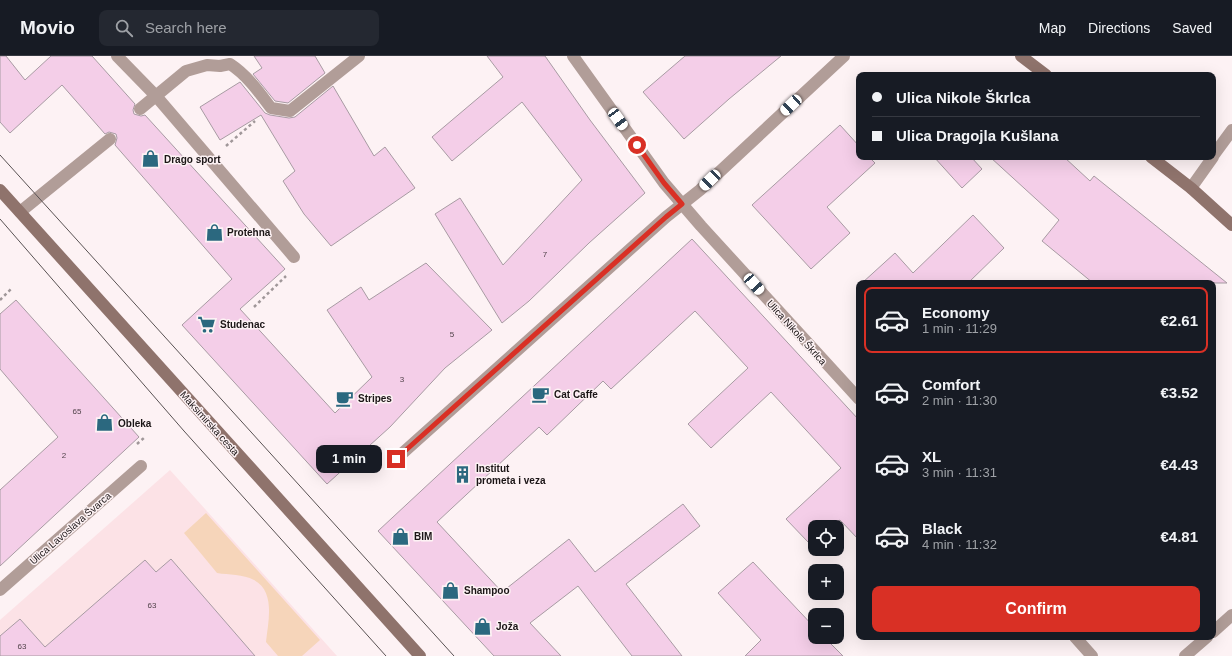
<!DOCTYPE html>
<html lang="en">
<head>
<meta charset="utf-8">
<style>
  :root { --surface:#171b24; --page:#242831; --text:#f1f3f6; --muted:#9ea1a6; --line:#363941; --accent:#d93025 }
  body { margin:0; font-family:Arial,sans-serif; background:var(--page); color:var(--text); height:100vh; display:flex; flex-direction:column; font-size:15px; white-space:nowrap }
  * { box-sizing:border-box; margin:0 }
  p { font-size:13px; color:var(--muted) }
  .icon { flex:none; width:22px; height:22px; fill:none; stroke:currentColor; stroke-width:2; stroke-linecap:round; stroke-linejoin:round }
  .map { position:relative; flex:1; overflow:hidden }
  .panel { position:absolute; left:856px; top:224px; width:360px; height:360px; display:flex; flex-direction:column; background:var(--surface); border-radius:8px; box-shadow:0 4px 16px #0002 }
  .panel>* { flex:none }
  .hud { position:absolute; left:856px; top:16px; width:360px; height:88px; border-radius:8px; box-shadow:0 4px 16px #0002; display:grid; align-content:center; height:88px; padding:0 16px; background:var(--surface) }
  .buttons { position:absolute; left:808px; top:464px; display:grid; gap:8px }
  .buttons a { display:grid; place-items:center; width:36px; height:36px; border-radius:8px; background:var(--surface); box-shadow:0 4px 16px #0002; font-size:20px }
  .end { position:absolute; width:18px; height:18px; margin:-9px; border:5px solid #d93025; background:#fff; box-shadow:0 0 0 2px #fff }
  .from { border-radius:50% }
  .bubble { position:absolute; height:28px; border-radius:8px; background:var(--surface); box-shadow:0 4px 16px #0002; font-size:13px; font-weight:600; line-height:28px; text-align:center }
  .car { position:absolute; width:12px; height:24px; margin:-12px -6px; border-radius:5px; box-shadow:0 0 3px 1px #0007; background:linear-gradient(#fff 24%,#345 0 40%,#fff 0 76%,#345 0 86%,#fff 0) }
  .hud b { display:flex; align-items:center; gap:14px; height:38px; font-size:15px }
  .hud b+b { border-top:1px solid var(--line) }
  .hud i { width:10px; height:10px; background:var(--text) }
  ul { padding:7px 0 0; list-style:none }
  li { display:flex; align-items:center; gap:12px; height:66px; margin:0 8px 6px; padding:0 8px; border:2px solid transparent; border-radius:8px }
  li div { flex:1 }
  li b { display:block; font-size:15px }
  li em { font-style:normal; font-weight:600 }
  li.on { border-color:var(--accent) }
  li>.icon { width:36px; height:36px; stroke-width:1.5 }
  .button { display:flex; gap:8px; margin-top:auto; padding:8px 16px }
  .button a { flex:1; height:46px; border-radius:8px; background:var(--accent); color:#fff; font-size:16px; font-weight:600; line-height:46px; text-align:center }
  header { display:flex; align-items:center; gap:24px; box-sizing:border-box; height:56px; padding:0 20px; background:var(--surface); border-bottom:1px solid var(--line) }
  header strong { font-size:19px }
  nav { display:flex; gap:22px; margin-inline-start:auto; font-size:14px }
  .search { width:280px; height:36px; background:var(--page); display:flex; align-items:center; gap:10px; box-sizing:border-box; padding:0 14px; border-radius:8px; color:var(--muted); font-size:15px }
  .map>svg:first-child { display:block }
</style>
</head>
<body>
<header>
<strong>Movio</strong>
<div class="search"><svg class="icon" aria-label="search" viewBox="0 0 24 24"><circle cx="10" cy="10" r="6"/><path d="M15 15l6 6"/></svg>Search here</div>
<nav><a>Map</a><a>Directions</a><a>Saved</a></nav>
</header>
<div class="map">
<svg width="1232" height="600" viewBox="0 0 1232 600">
  <rect width="100%" height="100%" fill="#fdf2f4"/>
  <path fill="#fce2e6" d="M170,414l167,186h-337v-36z"/>
  <path fill="#f6d5ba" d="M206,457l114,127 -18,16h-24l-12,-14c2,-20 10,-50 -12,-62 -11,-6 -25,-5 -37,-7l-33,-40z"/>
  <path fill="#f4cee8" stroke="#a89ba3" d="M0,0h6l19,24 26,-24h41l43,48 -2,6 1,4 7,2 4,-1 140,154 -45,40 95,104 37,-36 -45,-67 34,-23 8,13 57,-37 66,67 -47,38 -55,59 -63,57 -145,-159 50,-46 -117,-134 2,-7 -1,-4 -7,-2 -4,2 -43,-49 -52,48 -10,-11z
    M254,0h61l10,17 -37,30 -13,-2 -22,-27 9,-6z
    M487,0h58l45,64 55,73 -56,50 -60,58 -27,22 -67,-109 25,-16 43,67 79,-85 -60,-78 -70,59 -20,-24 71,-60z
    M685,0h96l-52,43 -45,40 -41,-47z
    M240,26l25,31 5,2 19,3 6,-1 38,-31 41,70 11,-9 30,41 -84,58 -27,-32 -21,-33 12,-10 -34,-56 -41,25 -20,-33z
    M840,69l19,21v11h10l6,6 -48,44 23,26 -39,36 -59,-64z
    M934,101h37l11,12 -20,19z
    M990,101h74l26,24 4,-5 133,107h-134l-51,-42 17,-21z
    M973,159l31,33 -36,35h-106l33,-30 18,20z
    M692,183l167,181v120l-19,-20 -10,7h-15v10l-7,5 -22,-23 55,-51 -70,-76 -60,56 -23,-24 60,-56 -53,-57 -84,78 -8,-8 -56,54 -8,-8 -102,95 65,70 67,-53 26,33 88,-68 17,22 -74,58 56,72h-50l-54,-70 -48,37 31,33h-67l-116,-125z
    M16,244l123,137 -139,129v-76l58,-53 -58,-68v-55z
    M171,503l84,97h-255v-20l20,-17 25,28 100,-87 11,12z
    M753,506l62,66v9h9l19,19h-98l16,-16 -43,-47z"/>
  <g fill="none" stroke-linecap="round" stroke-linejoin="round">
    <path stroke="#a09799" stroke-width="2.5" stroke-dasharray="3 3" stroke-linecap="butt" d="M226,90l29,-25
      M0,244l11,-11
      M254,251l32,-31
      M137,388l8,-7"/>
    <path stroke="#b19d98" stroke-width="12" d="M117,0l39,40 138,161
      M140,53l46,-38 21,-6 13,1 10,-2c17,11 29,28 41,44l19,3 69,-55
      M20,156l90,-73"/>
    <path stroke="#b19d98" stroke-width="12" d="M573,0l91,127 37,43 158,173
      M1213,100l19,-26
      M1191,132l22,-31
      M396,403l270,-242 34,-27 144,-134
      M0,534l141,-124
      M1213,576l19,-17
      M1075,581l17,19
      M1185,600l22,-19"/>
    <path stroke="#8f736c" stroke-width="12" d="M1021,0l25,19
      M1151,101l40,31 41,37
      M0,134l420,466"/>
    <path stroke="#595253" stroke-width="1" d="M0,99l454,501
      M0,163l184,212 202,225"/>
  </g>
  <g fill="none" stroke-linecap="round" stroke-linejoin="round">
    <path stroke="#d93025" stroke-width="5" d="M396,403l270,-242 16,-13 -18,-21 -27,-38"/>
  </g>
  <defs>
    <symbol id="shop-bare" viewBox="-9 -9 18 18"><path d="M-5-2.5h2.3a2.7 3.5 0 0 1 5.4 0H5L5.5 6h-11ZM-1.5-2.5h3a1.5 2.3 0 0 0-3 0Z" fill="#2b687f" stroke="#fdf2f4" stroke-width="2.5" paint-order="stroke"/></symbol>
    <symbol id="supermarket-bare" viewBox="-9 -9 18 18"><path d="M-6-5.5h2.5l.6 2H6L4.5 2H-2.5L-4.4-4H-6ZM-1.5 3.2a1.3 1.3 0 1 0 .1 0ZM3 3.2a1.3 1.3 0 1 0 .1 0Z" fill="#2b687f" stroke="#fdf2f4" stroke-width="2.5" paint-order="stroke"/></symbol>
    <symbol id="cafe-bare" viewBox="-9 -9 18 18"><path d="M-5.5-4.5H6V0H3Q3 3.5 0 3.5H-2.5Q-5.5 3.5-5.5 0ZM3-3.2v2h1.7v-2ZM-6 4.5H4V6H-6Z" fill="#2b687f" stroke="#fdf2f4" stroke-width="2.5" paint-order="stroke"/></symbol>
    <symbol id="building-bare" viewBox="-9 -9 18 18"><path d="M-4-6H4V6H1V3H-1V6H-4ZM-2.5-4.3h1.7v1.8h-1.7ZM.8-4.3h1.7v1.8H.8ZM-2.5-1h1.7V.8h-1.7ZM.8-1h1.7V.8H.8Z" fill="#2b687f" stroke="#fdf2f4" stroke-width="2.5" paint-order="stroke"/></symbol>
  </defs>
  <g fill-rule="evenodd">
    <use href="#shop-bare" x="138" y="90" width="25" height="25"/>
    <use href="#shop-bare" x="202" y="164" width="25" height="25"/>
    <use href="#supermarket-bare" x="194" y="256" width="25" height="25"/>
    <use href="#cafe-bare" x="528" y="326" width="25" height="25"/>
    <use href="#cafe-bare" x="332" y="330" width="25" height="25"/>
    <use href="#shop-bare" x="92" y="354" width="25" height="25"/>
    <use href="#building-bare" x="450" y="406" width="25" height="25"/>
    <use href="#shop-bare" x="388" y="468" width="25" height="25"/>
    <use href="#shop-bare" x="438" y="522" width="25" height="25"/>
    <use href="#shop-bare" x="470" y="558" width="25" height="25"/>
  </g>
  <g text-anchor="middle" stroke-width="3" stroke-linejoin="round" paint-order="stroke">
    <g font-size="8" fill="#51434a">
      <text x="545" y="201">7</text>
      <text x="452" y="281">5</text>
      <text x="402" y="326">3</text>
      <text x="77" y="358">65</text>
      <text x="64" y="402">2</text>
      <text x="152" y="552">63</text>
      <text x="22" y="593">63</text>
    </g>
    <g font-size="10" font-weight="bold" fill="#1b1516" stroke="#fdf2f4" text-anchor="start">
      <text x="164" y="107">Drago sport</text>
      <text x="227" y="180">Protehna</text>
      <text x="220" y="272">Studenac</text>
      <text x="554" y="342">Cat Caffe</text>
      <text x="358" y="346">Stripes</text>
      <text x="118" y="371">Obleka</text>
      <text x="476" y="416">Institut<tspan x="476" dy="12">prometa i veza</tspan></text>
      <text x="414" y="484">BIM</text>
      <text x="464" y="538">Shampoo</text>
      <text x="496" y="574">Joža</text>
    </g>
    <g font-size="10" fill="#1b1516" stroke="#fdf2f4">
      <text transform="translate(797 276) rotate(48)" y="4">Ulica Nikole Škrlca</text>
      <text transform="translate(210 367) rotate(48)" y="4">Maksimirska cesta</text>
      <text transform="translate(70 472) rotate(-41)" y="4">Ulica Lavoslava Švarca</text>
    </g>
  </g>
</svg>
<div class="buttons">
<a><svg class="icon" aria-label="locate" viewBox="0 0 24 24"><circle cx="12" cy="12" r="6"/><path d="M12 2v4M12 18v4M2 12h4M18 12h4"/></svg></a>
<a>+</a>
<a>−</a>
</div>
<i class="end from" style="left:637px;top:89px"></i>
<i class="end" style="left:396px;top:403px"></i>
<div class="bubble" style="left:316px;top:389px;width:66px">1 min</div>
<i class="car" style="left:791px;top:49px;rotate:227deg"></i>
<i class="car" style="left:618px;top:63px;rotate:144deg"></i>
<i class="car" style="left:710px;top:124px;rotate:226deg"></i>
<i class="car" style="left:754px;top:228px;rotate:138deg"></i>
<div class="hud">
<b><i class="from"></i>Ulica Nikole Škrlca</b>
<b><i></i>Ulica Dragojla Kušlana</b>
</div>
<section class="panel">
<ul>
<li class="on"><svg class="icon" aria-label="car" viewBox="0 0 24 24"><path d="M5 17H2v-5l4-1 3-4h7l3 4 3 1v5h-3M9 17h6M6 11h13"/><circle cx="7" cy="17" r="2"/><circle cx="17" cy="17" r="2"/></svg><div><b>Economy</b><p>1 min · 11:29</p></div><em>€2.61</em></li>
<li><svg class="icon" aria-label="car" viewBox="0 0 24 24"><path d="M5 17H2v-5l4-1 3-4h7l3 4 3 1v5h-3M9 17h6M6 11h13"/><circle cx="7" cy="17" r="2"/><circle cx="17" cy="17" r="2"/></svg><div><b>Comfort</b><p>2 min · 11:30</p></div><em>€3.52</em></li>
<li><svg class="icon" aria-label="car" viewBox="0 0 24 24"><path d="M5 17H2v-5l4-1 3-4h7l3 4 3 1v5h-3M9 17h6M6 11h13"/><circle cx="7" cy="17" r="2"/><circle cx="17" cy="17" r="2"/></svg><div><b>XL</b><p>3 min · 11:31</p></div><em>€4.43</em></li>
<li><svg class="icon" aria-label="car" viewBox="0 0 24 24"><path d="M5 17H2v-5l4-1 3-4h7l3 4 3 1v5h-3M9 17h6M6 11h13"/><circle cx="7" cy="17" r="2"/><circle cx="17" cy="17" r="2"/></svg><div><b>Black</b><p>4 min · 11:32</p></div><em>€4.81</em></li>
</ul>
<div class="button"><a>Confirm</a></div>
</section>
</div>
</body>
</html>
